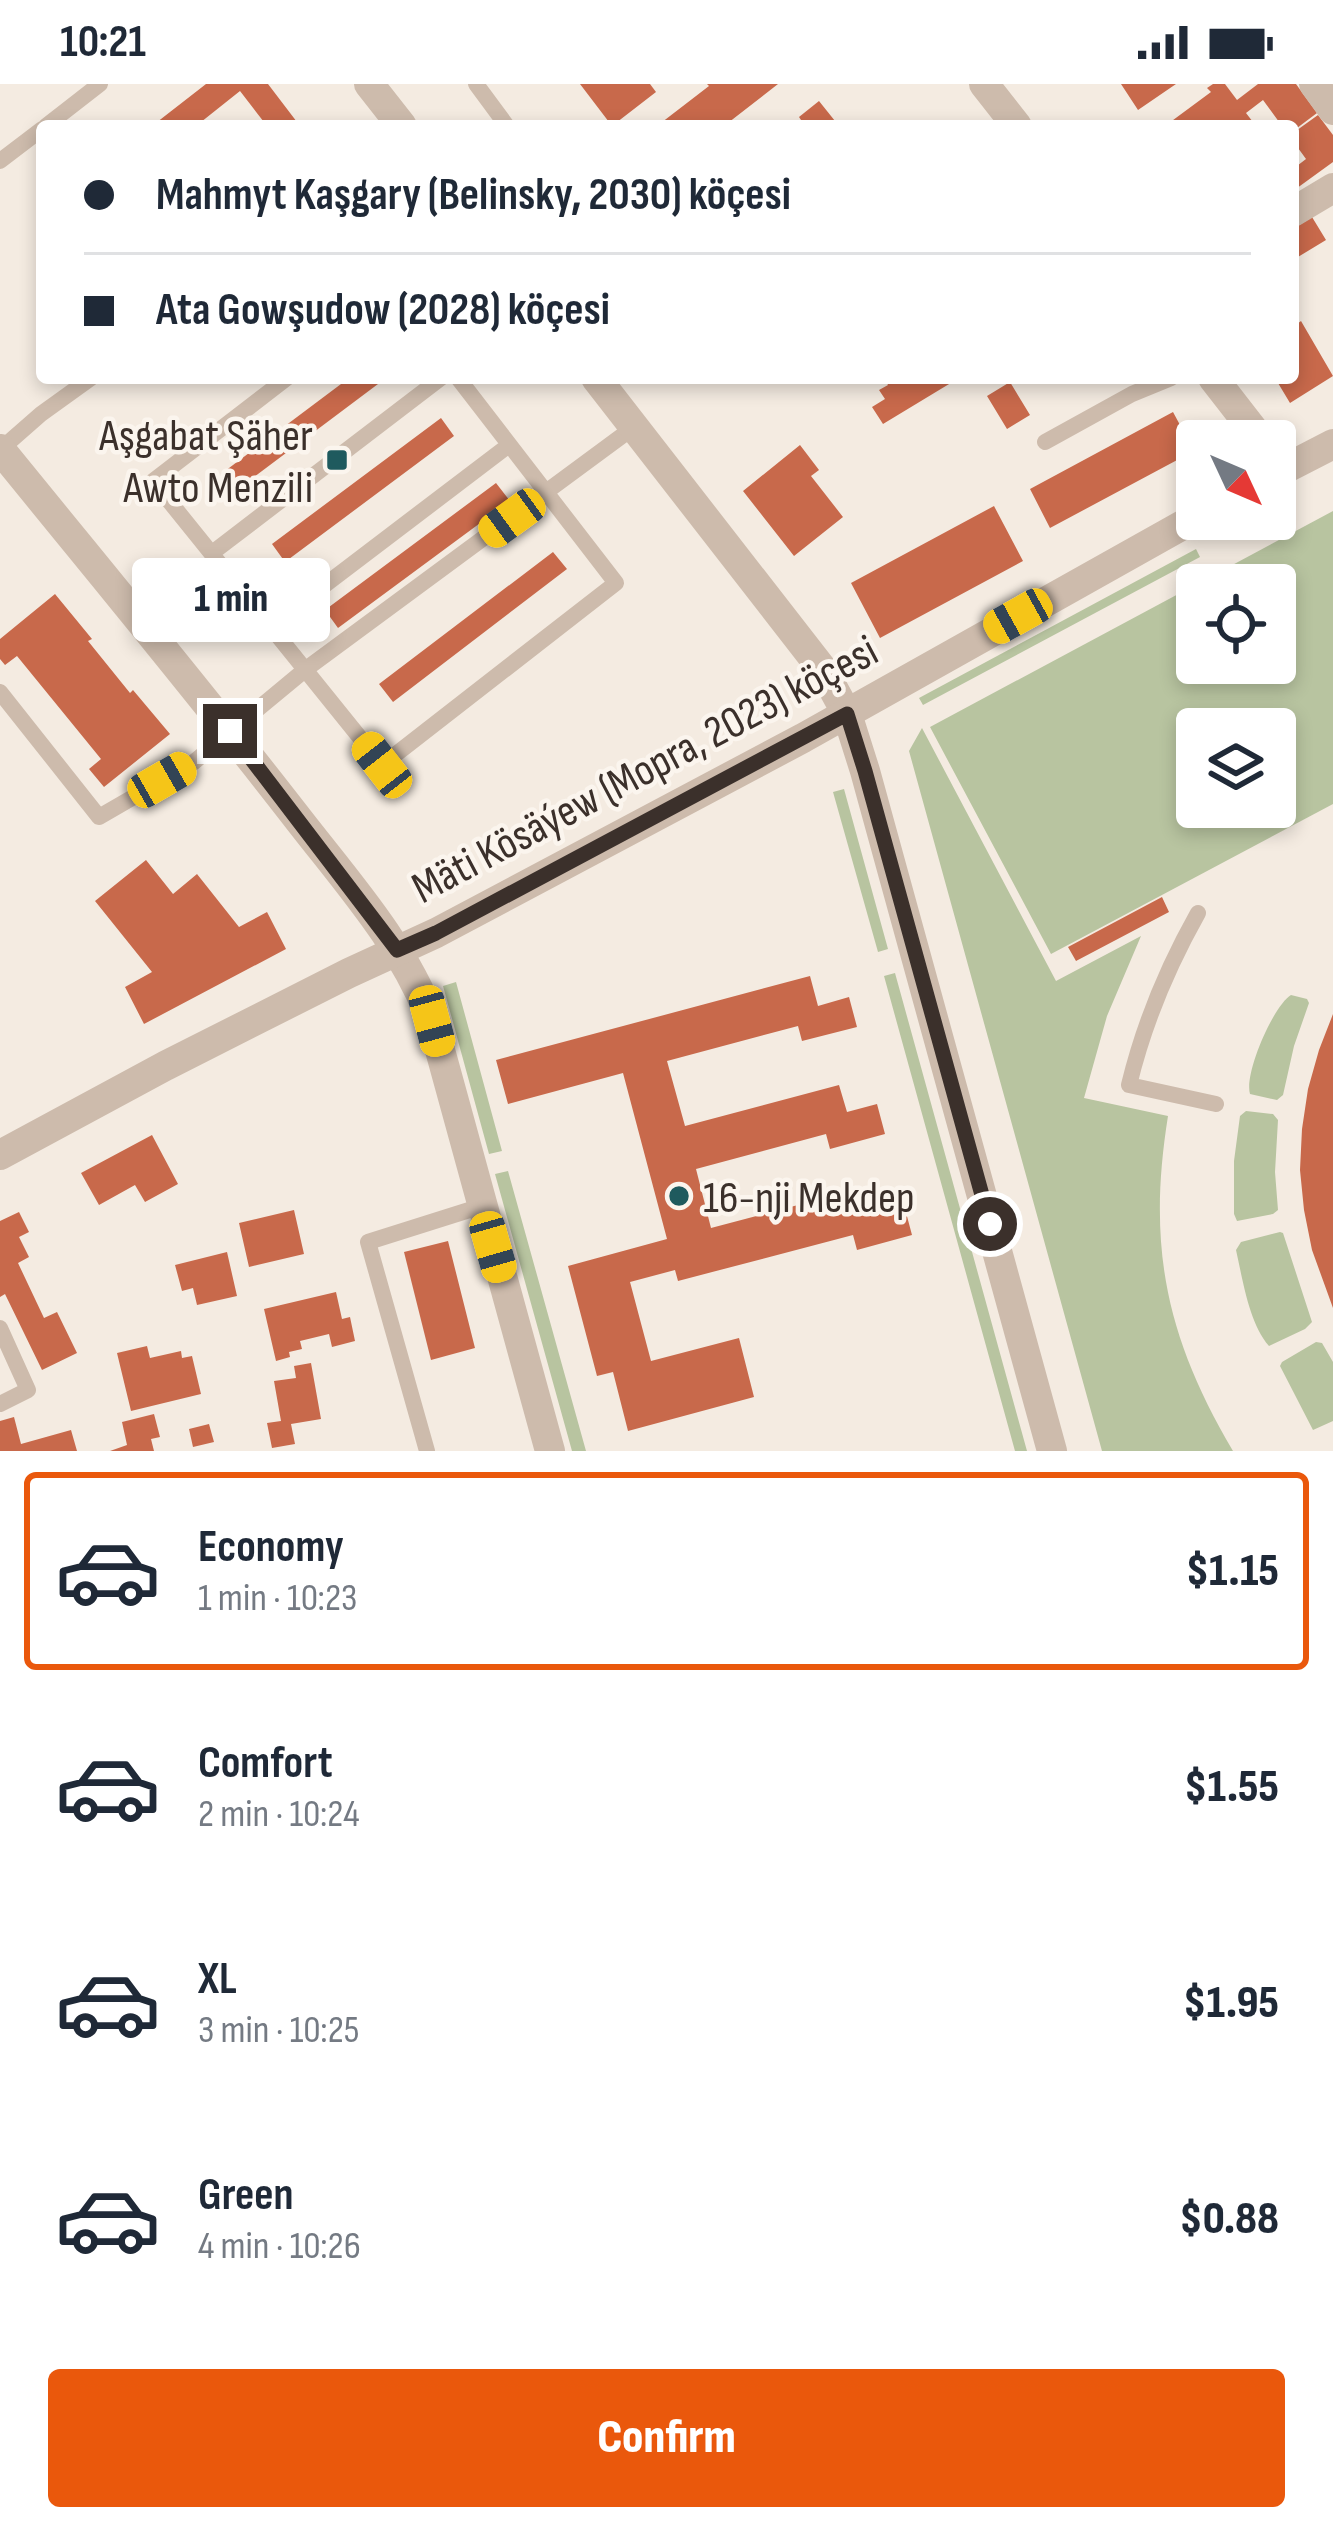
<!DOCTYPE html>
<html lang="en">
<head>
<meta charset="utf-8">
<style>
  :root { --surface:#fff; --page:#f2f2f3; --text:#1f2937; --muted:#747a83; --line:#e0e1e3; --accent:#ea580c }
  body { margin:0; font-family:"Sofia Sans Condensed",sans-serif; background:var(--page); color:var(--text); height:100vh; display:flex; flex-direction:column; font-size:45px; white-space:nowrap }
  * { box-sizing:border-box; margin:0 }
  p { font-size:39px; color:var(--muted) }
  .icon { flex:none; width:66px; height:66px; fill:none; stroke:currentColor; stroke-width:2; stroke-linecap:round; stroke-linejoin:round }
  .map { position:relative; height:1367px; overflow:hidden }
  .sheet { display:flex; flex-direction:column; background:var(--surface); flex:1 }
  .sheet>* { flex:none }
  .top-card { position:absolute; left:36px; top:36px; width:1263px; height:264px; border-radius:12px; box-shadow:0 6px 18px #0003; display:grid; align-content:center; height:264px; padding:0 48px; background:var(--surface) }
  .needle { width:78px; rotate:134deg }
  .fabs { position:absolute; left:1176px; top:336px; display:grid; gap:24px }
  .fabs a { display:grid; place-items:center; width:120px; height:120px; border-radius:12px; background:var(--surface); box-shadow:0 6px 18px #0003; font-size:60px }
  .end { position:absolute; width:54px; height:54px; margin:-27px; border:15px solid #3b302b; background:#fff; box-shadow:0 0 0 6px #fff }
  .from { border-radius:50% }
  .bubble { position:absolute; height:84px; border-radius:12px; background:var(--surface); box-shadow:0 6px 18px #0003; font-size:39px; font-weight:800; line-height:84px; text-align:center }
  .car { position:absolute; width:36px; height:72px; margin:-36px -18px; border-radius:15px; box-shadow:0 0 9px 3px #0007; background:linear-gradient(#f5c518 24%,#345 0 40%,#f5c518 0 76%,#345 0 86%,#f5c518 0) }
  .top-card b { display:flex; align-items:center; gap:42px; height:114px; font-size:45px }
  .top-card b+b { border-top:3px solid var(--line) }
  .top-card i { width:30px; height:30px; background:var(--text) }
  ul { padding:21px 0 0; list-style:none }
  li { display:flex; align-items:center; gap:36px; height:198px; margin:0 24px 18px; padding:0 24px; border:6px solid transparent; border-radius:12px }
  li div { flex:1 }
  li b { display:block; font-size:45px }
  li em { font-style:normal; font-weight:800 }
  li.active { border-color:var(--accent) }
  li>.icon { width:108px; height:108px; stroke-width:1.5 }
  .primary-button { display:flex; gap:24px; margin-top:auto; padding:24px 48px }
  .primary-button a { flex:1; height:138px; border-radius:12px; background:var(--accent); color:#fff; font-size:48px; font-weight:800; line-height:138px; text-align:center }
  .status { display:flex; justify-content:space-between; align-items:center; height:84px; padding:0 60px; background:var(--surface); direction:ltr }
  .status svg { height:33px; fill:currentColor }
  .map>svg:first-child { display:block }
</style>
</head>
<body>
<div class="status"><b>10:21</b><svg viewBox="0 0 49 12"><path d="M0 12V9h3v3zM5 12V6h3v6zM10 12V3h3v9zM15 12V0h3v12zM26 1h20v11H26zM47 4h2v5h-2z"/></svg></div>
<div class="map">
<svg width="1333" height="1367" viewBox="0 0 1333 1367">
  <rect width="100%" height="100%" fill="#f4ebe1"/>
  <path fill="#b8c4a0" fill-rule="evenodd" d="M1333,427v293l-282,150 -121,-227zM1275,501v78h-78v-78zM1275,645v78h-78v-78z
    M1196,465l4,8 -277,148 -4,-7z
    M922,644l134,253 85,-45 -34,80 -23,82 84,18c-21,131 -2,221 65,335h-131l-193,-700z
    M844,705l44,160 -10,3 -45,-160z
    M895,889l132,478h-12l-131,-475z
    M456,898l46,169 -13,3 -46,-168z
    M1291,911l16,4 2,4 -15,43 -11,49 -6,5 -27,-6c-6,-20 23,-88 41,-99z
    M1246,1027l27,3 5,6 -3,52 3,38 -5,4 -36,7 -3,-7v-53l6,-45z
    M508,1087l78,280h-14l-77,-277z
    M1280,1148l3,1 29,89 -7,7 -36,17c-20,-23 -26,-65 -33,-96l5,-8z
    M1316,1258l6,1 11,19v59l-20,9 -33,-64 2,-4z"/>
  <path fill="#c8694b" d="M206,0h62l32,42h-33l-27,-35 -44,35h-44z
    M580,0h70l6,8 -44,34z
    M707,0h71l-54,42h-67l52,-40z
    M1121,0h55l-38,26z
    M1213,0h12l12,16 21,-16h38l21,29 -24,18v-5h-11l-19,-26 -17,13 10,13h-91l46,-34 -4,-4z
    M819,17l20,25h-34l-6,-9z
    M1318,31l15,20v27l-40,29v-22l13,-10 -13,-18v-8z
    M1312,133l14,23 -33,20v-31z
    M1301,237l32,55 -43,27 -15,-25h18v-51z
    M349,294h37l-152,114 -13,-18z
    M884,294h75l-76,46 -11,-17 13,-8 -6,-9 9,-5z
    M1010,298l20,33 -23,14 -20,-33z
    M1173,328l21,39 -144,77 -20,-39z
    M441,334l13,18 -169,126 -13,-18z
    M800,361l19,25 -8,6 32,41 -49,39 -51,-65z
    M496,399l14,18 -172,127 -13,-18z
    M994,422l29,55 -143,77 -29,-55z
    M553,468l14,17 -174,133 -14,-18z
    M55,510l37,45 -4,2 42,52 3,-3 37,44 -66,53 -15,-18 12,-10 -84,-103 -12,9 -5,-6v-20z
    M146,776l27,34 24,-20 42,53 28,-15 19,37 -142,75 -19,-37 27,-15 -57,-71z
    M1162,813l7,15 -93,49 -8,-14z
    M810,892l8,30 31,-9 8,30 -55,14 -4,-15 -131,35 18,65 154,-41 8,27 30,-8 8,30 -55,15 -4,-15 -130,35 15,59 155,-41 7,26 31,-8 8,30 -55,15 -4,-15 -175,46 -3,-11 -45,12 21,79 88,-23 15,59 -126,34 -15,-59 -16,4 -29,-110 99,-27 -44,-166 -115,31 -12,-44z
    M1333,930v294l-21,-58 -8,-40 -4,-40 2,-41 6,-40 11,-39z
    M152,1051l26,49 -33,18 -10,-17 -36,20 -18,-32z
    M294,1126l10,44 -55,13 -10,-44z
    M19,1128l10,20 -10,5 10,20 -11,6 26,55 13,-6 20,41 -35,17 -37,-76 -5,3v-76z
    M448,1157l27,107 -44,12 -27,-108z
    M227,1168l10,44 -40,9 -4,-17 -11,3 -7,-26z
    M336,1208l6,27 8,-2 5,24 -23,6 -3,-13 -29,7 2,8 -13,3 1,5 -14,4 -12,-52z
    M147,1262l3,12 31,-7 1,7 10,-2 9,38 -70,17 -14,-58z
    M311,1279l10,56 -30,5 4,20 -23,4 -5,-25 14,-2 -7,-40 22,-3 -2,-12z
    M154,1330l6,23 -9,2 3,12h-44l17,-6 -5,-23z
    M14,1333l7,27 50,-14 6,21h-77v-30z
    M209,1340l5,18 -21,5 -4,-18z"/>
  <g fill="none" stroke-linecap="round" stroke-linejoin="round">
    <path stroke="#cdbbac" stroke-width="16" d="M476,0l31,42
      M46,42l54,-42
      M0,77l42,-32
      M287,294l-134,103 229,284 234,-182 -158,-205
      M1045,358l87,-48 39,-16
      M0,366l41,-36 50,-36
      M212,469l229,-175
      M271,542l238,-181
      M0,608l99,125 95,-55 112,-93 328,-242
      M1198,829c-31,55 -54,110 -69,172l87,19
      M0,1244l28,62 -28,14
      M427,1367l-59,-209 114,-36"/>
    <path stroke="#cdbbac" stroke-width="30" d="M369,0l33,42
      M984,0l33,42
      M1314,0l19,26
      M1293,128l40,-24
      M596,294l227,292 24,44 18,57 187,680
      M1213,294l49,63
      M0,365c99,122 199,242 295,366 50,65 108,128 137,206l118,430"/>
    <path stroke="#cdbbac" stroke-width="30" d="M1275,390l58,-30
      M0,1071l165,-89 184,-93 87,-40 367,-195 394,-221"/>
  </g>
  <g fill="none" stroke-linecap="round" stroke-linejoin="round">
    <path stroke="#3b302b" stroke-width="15" d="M230,647l167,219 39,-17 411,-219 18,57 125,453"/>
  </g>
  <g fill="#1f5a5e" stroke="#fbf5ee" stroke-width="4.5">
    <rect x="325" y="364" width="24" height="24" rx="6"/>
    <circle cx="679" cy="1112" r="12"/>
  </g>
  <g text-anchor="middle" stroke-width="9" stroke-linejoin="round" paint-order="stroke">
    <g font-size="45" fill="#3b302b" stroke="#fbf5ee" text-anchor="end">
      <text x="313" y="366">Aşgabat Şäher<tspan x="313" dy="52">Awto Menzili</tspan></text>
      <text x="703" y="1128" text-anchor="start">16-nji Mekdep</text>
    </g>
    <g font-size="45" fill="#3b302b" stroke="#fbf5ee">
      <text transform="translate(644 684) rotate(-28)" y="16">Mäti Kösäýew (Mopra, 2023) köçesi</text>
    </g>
  </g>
</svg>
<div class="fabs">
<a><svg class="needle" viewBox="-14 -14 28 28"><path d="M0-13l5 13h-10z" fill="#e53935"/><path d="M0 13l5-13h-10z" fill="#747a83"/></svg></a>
<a><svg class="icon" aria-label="locate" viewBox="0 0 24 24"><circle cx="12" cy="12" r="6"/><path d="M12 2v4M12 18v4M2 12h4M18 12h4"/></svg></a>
<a><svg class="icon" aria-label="layers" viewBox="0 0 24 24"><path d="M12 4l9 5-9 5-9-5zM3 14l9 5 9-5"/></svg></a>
</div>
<i class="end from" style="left:990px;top:1140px"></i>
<i class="end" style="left:230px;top:647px"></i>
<div class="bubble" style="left:132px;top:474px;width:198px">1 min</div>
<i class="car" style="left:512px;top:434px;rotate:234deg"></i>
<i class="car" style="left:1018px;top:532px;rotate:241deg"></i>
<i class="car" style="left:382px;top:681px;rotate:322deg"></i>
<i class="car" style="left:162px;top:696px;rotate:60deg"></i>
<i class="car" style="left:432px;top:937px;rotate:165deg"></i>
<i class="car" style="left:493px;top:1163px;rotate:164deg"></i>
<div class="top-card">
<b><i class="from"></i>Mahmyt Kaşgary (Belinsky, 2030) köçesi</b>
<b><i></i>Ata Gowşudow (2028) köçesi</b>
</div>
</div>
<section class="sheet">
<ul>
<li class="active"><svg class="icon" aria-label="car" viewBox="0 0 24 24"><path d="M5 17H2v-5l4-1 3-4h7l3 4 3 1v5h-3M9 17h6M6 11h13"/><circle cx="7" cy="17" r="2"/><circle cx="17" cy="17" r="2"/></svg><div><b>Economy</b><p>1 min · 10:23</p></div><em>$1.15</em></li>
<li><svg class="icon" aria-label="car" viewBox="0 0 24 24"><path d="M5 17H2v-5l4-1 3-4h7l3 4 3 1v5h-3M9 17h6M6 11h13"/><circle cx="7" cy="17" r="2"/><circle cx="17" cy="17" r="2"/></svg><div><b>Comfort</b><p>2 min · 10:24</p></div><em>$1.55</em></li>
<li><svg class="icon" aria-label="car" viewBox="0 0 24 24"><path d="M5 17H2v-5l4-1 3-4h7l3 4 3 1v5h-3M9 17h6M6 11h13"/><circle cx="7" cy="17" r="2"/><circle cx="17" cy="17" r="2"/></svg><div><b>XL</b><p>3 min · 10:25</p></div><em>$1.95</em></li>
<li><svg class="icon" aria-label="car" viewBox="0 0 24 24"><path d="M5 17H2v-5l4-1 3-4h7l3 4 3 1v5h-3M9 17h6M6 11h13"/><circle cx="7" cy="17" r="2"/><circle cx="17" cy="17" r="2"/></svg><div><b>Green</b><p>4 min · 10:26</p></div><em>$0.88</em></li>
</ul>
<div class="primary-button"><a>Confirm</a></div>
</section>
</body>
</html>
